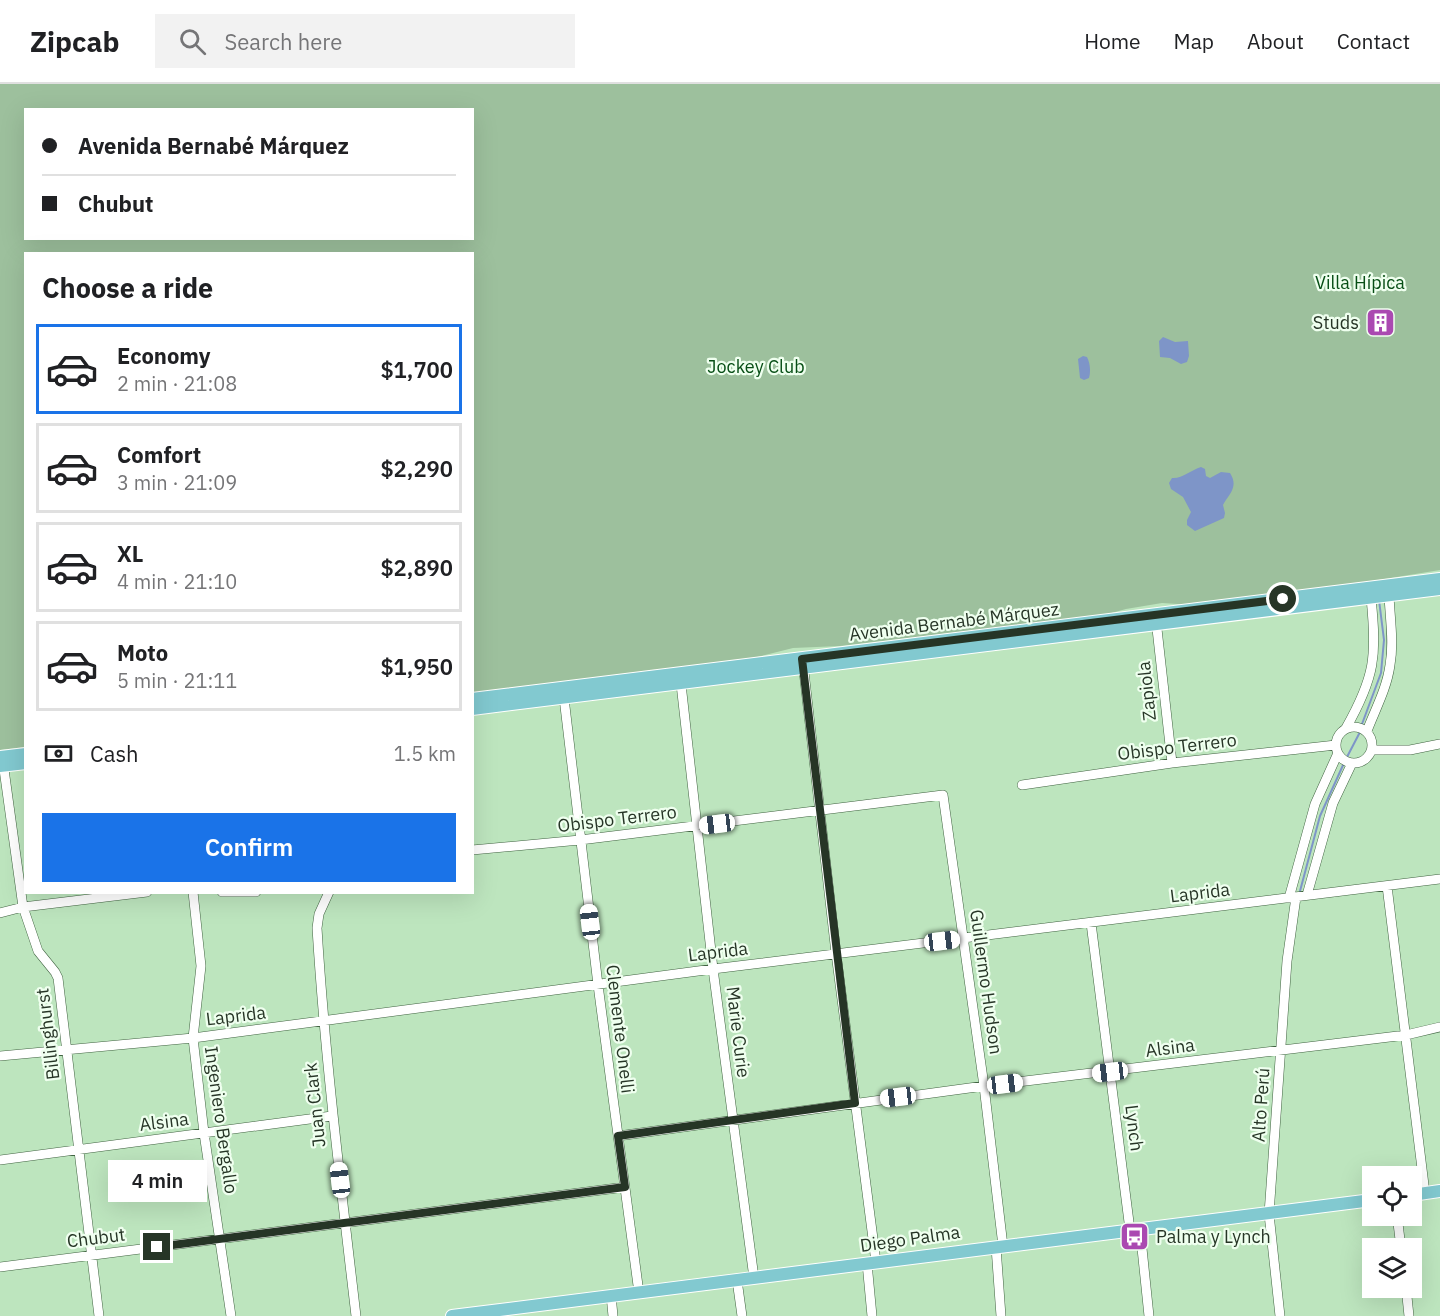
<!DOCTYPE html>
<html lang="en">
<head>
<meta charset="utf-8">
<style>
  :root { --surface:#fff; --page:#f2f2f2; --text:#202124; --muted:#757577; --line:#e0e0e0; --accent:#1a73e8 }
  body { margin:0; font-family:"IBM Plex Sans",sans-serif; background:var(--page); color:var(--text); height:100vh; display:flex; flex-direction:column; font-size:22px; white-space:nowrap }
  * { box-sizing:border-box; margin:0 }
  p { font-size:20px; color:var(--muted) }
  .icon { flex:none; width:33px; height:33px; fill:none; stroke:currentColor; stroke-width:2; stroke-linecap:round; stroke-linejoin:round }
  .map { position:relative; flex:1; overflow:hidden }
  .side { position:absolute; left:24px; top:168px; width:450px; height:642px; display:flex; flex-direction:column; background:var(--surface); border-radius:0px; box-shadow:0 6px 24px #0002 }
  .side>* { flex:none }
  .guide { position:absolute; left:24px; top:24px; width:450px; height:132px; border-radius:0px; box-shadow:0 6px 24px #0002; display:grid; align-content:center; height:132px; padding:0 18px; background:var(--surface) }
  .fabs { position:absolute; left:1362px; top:1082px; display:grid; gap:12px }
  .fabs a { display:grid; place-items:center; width:60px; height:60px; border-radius:0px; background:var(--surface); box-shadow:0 6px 24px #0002; font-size:30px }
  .end { position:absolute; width:27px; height:27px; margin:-14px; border:8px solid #263526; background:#fff; box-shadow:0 0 0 3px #fff }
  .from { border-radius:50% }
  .bubble { position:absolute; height:42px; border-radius:0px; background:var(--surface); box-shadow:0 6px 24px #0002; font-size:20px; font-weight:600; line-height:42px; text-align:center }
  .car { position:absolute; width:18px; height:36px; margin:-18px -9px; border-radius:8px; box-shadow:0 0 4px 2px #0007; background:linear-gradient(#fff 24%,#345 0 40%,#fff 0 76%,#345 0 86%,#fff 0) }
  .guide b { display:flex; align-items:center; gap:21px; height:57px; font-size:22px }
  .guide b+b { border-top:2px solid var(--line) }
  .guide i { width:15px; height:15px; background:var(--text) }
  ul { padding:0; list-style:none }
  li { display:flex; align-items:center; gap:18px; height:90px; margin:0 12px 9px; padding:0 6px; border:3px solid var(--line); border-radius:0px }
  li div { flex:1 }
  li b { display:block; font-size:22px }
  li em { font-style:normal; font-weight:600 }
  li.selected { border-color:var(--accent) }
  li>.icon { width:54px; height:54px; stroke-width:1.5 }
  h2 { padding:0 18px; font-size:27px; line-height:72px }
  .pay { display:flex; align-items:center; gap:15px; height:66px; padding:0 18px; font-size:22px }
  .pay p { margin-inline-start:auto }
  .cta { display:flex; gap:12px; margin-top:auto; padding:12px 18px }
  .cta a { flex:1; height:69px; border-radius:0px; background:var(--accent); color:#fff; font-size:24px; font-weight:600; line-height:69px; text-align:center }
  header { display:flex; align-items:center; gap:36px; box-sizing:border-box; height:84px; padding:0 30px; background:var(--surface); border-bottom:2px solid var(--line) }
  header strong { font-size:28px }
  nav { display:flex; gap:33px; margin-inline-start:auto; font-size:21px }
  .search { width:420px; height:54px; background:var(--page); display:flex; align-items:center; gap:15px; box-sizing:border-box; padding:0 21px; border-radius:0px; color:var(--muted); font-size:22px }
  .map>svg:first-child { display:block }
</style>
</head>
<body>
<header>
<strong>Zipcab</strong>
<div class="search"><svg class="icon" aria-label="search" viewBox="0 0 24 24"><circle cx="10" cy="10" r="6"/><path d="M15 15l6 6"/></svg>Search here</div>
<nav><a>Home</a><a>Map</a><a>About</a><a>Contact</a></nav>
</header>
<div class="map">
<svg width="1440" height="1232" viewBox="0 0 1440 1232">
  <rect width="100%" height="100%" fill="#bde5be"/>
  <path fill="#9dc09d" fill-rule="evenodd" d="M0,0h1440v486l-123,20 -124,15 -31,-2 -36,6 -22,6 -264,31 -47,2 -48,12 -272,37 -1,-443h-446l-1,493 -25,3zM26,26h446v128h-446z"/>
  <path fill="#7e95c8" d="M1163,253l12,5 13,-1 1,15 -2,6 -6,2 -11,-6 -10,-1 -1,-16z
    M1083,272l4,1c3,6 4,14 2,21l-5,2 -4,-2 -2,-19z
    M1201,383l4,2 1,7 4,2 11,-6 9,1c9,14 -1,21 -7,32l2,8 -1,5 -29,13 -8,-6v-5l4,-8 -8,-15 -12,-8 -2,-6 3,-5c10,1 19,-8 29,-11z"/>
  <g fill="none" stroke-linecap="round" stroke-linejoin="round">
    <path stroke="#7e95c8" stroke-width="2" d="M1362,640l19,-51 3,-33 -5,-40
      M1347,673l13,-25
      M1300,807l20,-75 24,-53"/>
    <defs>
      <path id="minor" d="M1156,536l16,143
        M803,579l33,290 40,309
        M681,600l32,285 41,309
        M564,614l34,287 41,308
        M1336 661a18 18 0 1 1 36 0a18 18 0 1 1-36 0Z
        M1346,644c29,-51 31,-72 25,-130
        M1367,647c8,-21 20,-43 23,-66 4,-23 0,-46 -1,-70
        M1372,666h38l30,-6
        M3,678l20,145 15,44 17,21 3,6 41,338
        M1022,701l150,-22 164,-18
        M472,766l108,-10 363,-45 41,291 19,160
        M1387,802l38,307
        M193,808l8,74 -8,72 11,95 27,183
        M222,808h34
        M329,808l-10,22 -2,14c8,130 24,259 39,388
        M1307,811l26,-92 19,-40
        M1289,814l26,-94 23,-51
        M0,829l23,-6 124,-15
        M1091,839l39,307
        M0,972l193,-18 520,-69 727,-90
        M618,1052l366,-50 422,-51 34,-8
        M0,1076l332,-44
        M1397,1131l4,33
        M1140,1145l9,87
        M996,1163l5,69
        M867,1179l5,53
        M0,1183l625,-80
        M737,1196l5,36
        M1406,1203l3,29
        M611,1211l2,21
        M1280,1232l-11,-102 18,-253 9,-64"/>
      <path id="major" d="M472,615l968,-120
        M472,625l968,-120
        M0,673l26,-3
        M0,682l26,-3
        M1412,1111l28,-4
        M452,1232l920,-116"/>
    </defs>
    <use href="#minor" stroke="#406341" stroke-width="10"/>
    <use href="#major" stroke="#fff" stroke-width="14"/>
    <use href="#minor" stroke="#fff" stroke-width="9"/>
    <use href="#major" stroke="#82c9d0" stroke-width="12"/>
  </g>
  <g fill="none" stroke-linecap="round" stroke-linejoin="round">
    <path stroke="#263526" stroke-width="8" d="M157,1163l468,-60 -7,-51 237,-33 -53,-444 481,-60"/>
  </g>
  <defs>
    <symbol id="building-square" viewBox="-11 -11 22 22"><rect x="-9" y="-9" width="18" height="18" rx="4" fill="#aa49b1" stroke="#efffef"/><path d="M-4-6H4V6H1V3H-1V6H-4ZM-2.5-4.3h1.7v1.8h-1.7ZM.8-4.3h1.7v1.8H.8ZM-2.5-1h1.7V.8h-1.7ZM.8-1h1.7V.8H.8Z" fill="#fff"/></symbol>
    <symbol id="bus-square" viewBox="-11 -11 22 22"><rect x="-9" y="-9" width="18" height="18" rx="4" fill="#aa49b1" stroke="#efffef"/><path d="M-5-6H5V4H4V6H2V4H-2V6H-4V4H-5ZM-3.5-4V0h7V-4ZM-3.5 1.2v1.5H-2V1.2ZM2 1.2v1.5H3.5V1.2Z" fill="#fff"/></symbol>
  </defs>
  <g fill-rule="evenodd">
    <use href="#building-square" x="1364" y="222" width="33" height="33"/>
    <use href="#bus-square" x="1118" y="1136" width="33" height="33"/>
  </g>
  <g text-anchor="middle" stroke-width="4.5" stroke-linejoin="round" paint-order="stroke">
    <g font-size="18" fill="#074e15" stroke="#efffef">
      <text x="1360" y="205">Villa Hípica</text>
      <text x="756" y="289">Jockey Club</text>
    </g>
    <g font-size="18" fill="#263526" stroke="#efffef" text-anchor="end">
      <text x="1359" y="245">Studs</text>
      <text x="1156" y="1159" text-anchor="start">Palma y Lynch</text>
    </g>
    <g font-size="18" fill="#263526" stroke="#efffef">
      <text transform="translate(954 538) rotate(-7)" y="6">Avenida Bernabé Márquez</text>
      <text transform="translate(1147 607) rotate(-96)" y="6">Zapiola</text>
      <text transform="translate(1177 663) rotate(-7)" y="6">Obispo Terrero</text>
      <text transform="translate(617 735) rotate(-7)" y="6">Obispo Terrero</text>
      <text transform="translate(1200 809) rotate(-7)" y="6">Laprida</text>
      <text transform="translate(718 868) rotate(-7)" y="6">Laprida</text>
      <text transform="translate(986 898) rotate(82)" y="6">Guillermo Hudson</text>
      <text transform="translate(236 932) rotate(-7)" y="6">Laprida</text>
      <text transform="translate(620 945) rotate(83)" y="6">Clemente Onelli</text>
      <text transform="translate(738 948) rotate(83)" y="6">Marie Curie</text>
      <text transform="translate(48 950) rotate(-97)" y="6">Billinghurst</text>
      <text transform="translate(1170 964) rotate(-7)" y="6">Alsina</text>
      <text transform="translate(315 1021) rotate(-96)" y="6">Juan Clark</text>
      <text transform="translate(1261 1021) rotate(-86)" y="6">Alto Perú</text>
      <text transform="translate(221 1036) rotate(82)" y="6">Ingeniero Bergallo</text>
      <text transform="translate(164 1038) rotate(-7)" y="6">Alsina</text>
      <text transform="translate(1134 1044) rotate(83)" y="6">Lynch</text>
      <text transform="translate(96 1154) rotate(-7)" y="6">Chubut</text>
      <text transform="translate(910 1155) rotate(-8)" y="6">Diego Palma</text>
    </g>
  </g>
</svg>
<div class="fabs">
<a><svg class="icon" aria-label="locate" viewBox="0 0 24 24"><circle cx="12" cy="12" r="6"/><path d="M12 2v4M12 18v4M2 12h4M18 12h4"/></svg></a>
<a><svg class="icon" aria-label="layers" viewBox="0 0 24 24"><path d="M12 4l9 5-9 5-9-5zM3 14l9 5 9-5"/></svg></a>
</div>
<i class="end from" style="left:1283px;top:515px"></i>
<i class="end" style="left:157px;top:1163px"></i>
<div class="bubble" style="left:108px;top:1076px;width:99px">4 min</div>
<i class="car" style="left:717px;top:740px;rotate:263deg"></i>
<i class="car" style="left:590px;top:838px;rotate:353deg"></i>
<i class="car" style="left:942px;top:857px;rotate:83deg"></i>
<i class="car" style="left:1110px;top:988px;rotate:263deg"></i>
<i class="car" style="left:1005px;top:1000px;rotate:83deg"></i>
<i class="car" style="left:898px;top:1013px;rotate:263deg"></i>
<i class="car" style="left:340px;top:1096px;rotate:353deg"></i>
<div class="guide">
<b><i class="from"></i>Avenida Bernabé Márquez</b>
<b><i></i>Chubut</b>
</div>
<section class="side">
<h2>Choose a ride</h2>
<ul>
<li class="selected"><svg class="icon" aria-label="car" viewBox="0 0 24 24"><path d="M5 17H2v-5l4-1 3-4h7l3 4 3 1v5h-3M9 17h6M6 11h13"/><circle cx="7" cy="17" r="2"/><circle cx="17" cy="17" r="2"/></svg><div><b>Economy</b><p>2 min · 21:08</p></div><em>$1,700</em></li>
<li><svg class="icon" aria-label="car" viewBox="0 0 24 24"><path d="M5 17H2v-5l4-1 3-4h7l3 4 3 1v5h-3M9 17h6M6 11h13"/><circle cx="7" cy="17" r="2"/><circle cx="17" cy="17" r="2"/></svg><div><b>Comfort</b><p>3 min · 21:09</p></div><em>$2,290</em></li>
<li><svg class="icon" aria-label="car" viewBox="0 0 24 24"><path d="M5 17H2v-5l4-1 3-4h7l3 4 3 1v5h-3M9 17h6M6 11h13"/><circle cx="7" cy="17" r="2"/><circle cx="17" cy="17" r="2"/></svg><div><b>XL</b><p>4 min · 21:10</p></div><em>$2,890</em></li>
<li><svg class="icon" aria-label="car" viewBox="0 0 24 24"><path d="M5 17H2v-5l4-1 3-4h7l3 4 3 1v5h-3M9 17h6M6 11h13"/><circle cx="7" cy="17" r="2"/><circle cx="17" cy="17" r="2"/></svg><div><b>Moto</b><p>5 min · 21:11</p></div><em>$1,950</em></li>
</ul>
<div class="pay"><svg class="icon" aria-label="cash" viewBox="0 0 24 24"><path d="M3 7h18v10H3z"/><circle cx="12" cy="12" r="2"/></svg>Cash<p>1.5 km</p></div>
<div class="cta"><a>Confirm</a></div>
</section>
</div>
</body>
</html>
